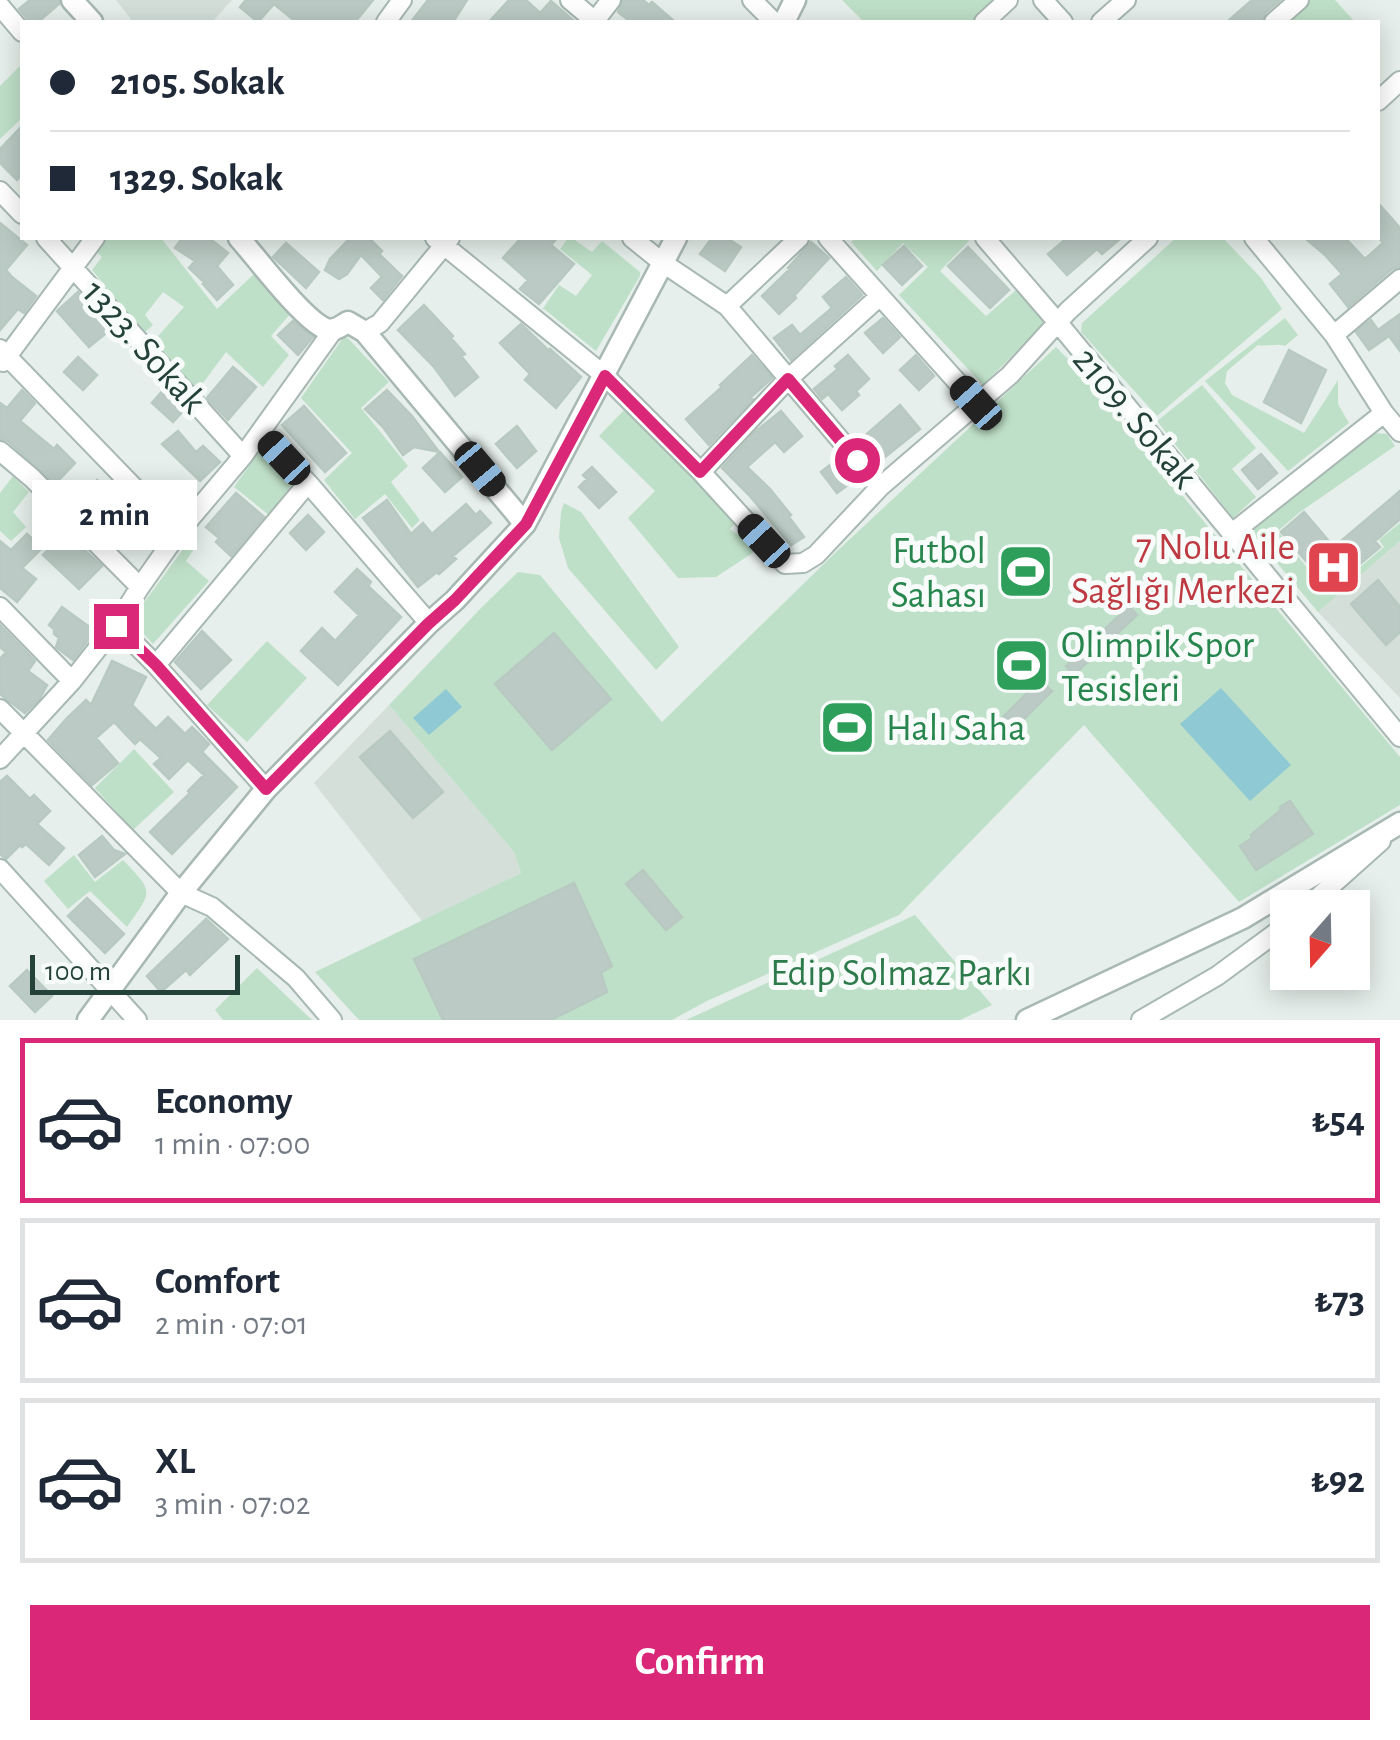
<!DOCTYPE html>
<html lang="en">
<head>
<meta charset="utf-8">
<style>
  :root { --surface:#fff; --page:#f2f2f3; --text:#1f2937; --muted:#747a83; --line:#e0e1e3; --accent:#db2777 }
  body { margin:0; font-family:"Alegreya Sans",sans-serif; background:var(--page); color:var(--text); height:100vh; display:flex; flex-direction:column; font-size:38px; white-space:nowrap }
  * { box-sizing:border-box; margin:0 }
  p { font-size:32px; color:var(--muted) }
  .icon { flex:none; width:55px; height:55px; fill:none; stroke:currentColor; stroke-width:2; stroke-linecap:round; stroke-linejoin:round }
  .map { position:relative; height:1020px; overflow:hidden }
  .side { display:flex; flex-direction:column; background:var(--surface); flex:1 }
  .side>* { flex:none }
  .guide { position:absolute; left:20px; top:20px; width:1360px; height:220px; border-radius:0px; box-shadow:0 5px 25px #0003; display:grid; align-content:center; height:220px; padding:0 30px; background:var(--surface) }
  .needle { width:65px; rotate:200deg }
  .tools { position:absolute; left:1270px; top:890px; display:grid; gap:20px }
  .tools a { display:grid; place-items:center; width:100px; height:100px; border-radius:0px; background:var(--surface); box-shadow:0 5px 25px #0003; font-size:50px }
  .scale { position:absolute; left:30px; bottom:25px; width:210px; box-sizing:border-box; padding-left:10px; border:5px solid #24423a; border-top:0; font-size:28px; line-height:35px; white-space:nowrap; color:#24423a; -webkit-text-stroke:8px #f7fbf9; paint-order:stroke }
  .end { position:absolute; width:45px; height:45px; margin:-22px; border:12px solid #db2777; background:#fff; box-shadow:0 0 0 5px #fff }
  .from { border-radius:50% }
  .bubble { position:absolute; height:70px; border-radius:0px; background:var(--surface); box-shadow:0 5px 25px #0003; font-size:32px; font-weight:700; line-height:70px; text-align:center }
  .car { position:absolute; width:30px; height:60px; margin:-30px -15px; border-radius:12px; box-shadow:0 0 8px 2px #0007; background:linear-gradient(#222 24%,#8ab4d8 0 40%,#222 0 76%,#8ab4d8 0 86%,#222 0) }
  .guide b { display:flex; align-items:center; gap:35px; height:95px; font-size:38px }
  .guide b+b { border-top:2px solid var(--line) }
  .guide i { width:25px; height:25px; background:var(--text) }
  ul { padding:18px 0 0; list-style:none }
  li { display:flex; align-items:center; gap:30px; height:165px; margin:0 20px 15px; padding:0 10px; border:5px solid var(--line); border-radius:0px }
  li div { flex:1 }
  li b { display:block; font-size:38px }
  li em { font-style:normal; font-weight:700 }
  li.active { border-color:var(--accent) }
  li>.icon { width:90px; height:90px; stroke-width:1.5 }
  .action { display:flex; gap:20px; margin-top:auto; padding:20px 30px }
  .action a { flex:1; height:115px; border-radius:0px; background:var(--accent); color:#fff; font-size:40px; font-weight:700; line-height:115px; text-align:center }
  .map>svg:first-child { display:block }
</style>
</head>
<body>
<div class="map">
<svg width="1400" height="1020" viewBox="0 0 1400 1020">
  <rect width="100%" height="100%" fill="#e6efeb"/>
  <path fill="#d4dfda" d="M116,0h116l-20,22h-79z
    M1400,541v157l-82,-86z
    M389,705l125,147 7,21 -99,48 -108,-138z"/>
  <path fill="#bfe0c8" d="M842,0h156l-24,22h-110z
    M1309,0h26l20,22h-69z
    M22,64v54l-22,21v-53z
    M103,238h58l56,71 38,-36 36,40 -20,23 18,19 -26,32 -37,-35 -29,39 -46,-47 33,-37 -21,-15 -18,23 8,10 -9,8 -52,-63 10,-13 -8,-7z
    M568,238h4l20,14 10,-11 38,31v4l-44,75 -52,-42 -2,1 17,-25 17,11 16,-21 -32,-26z
    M856,238h111l2,3 -29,30 46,45 30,-26 31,31 -64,64 -84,-90 29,-28 -25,-24 -26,28 -26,-29z
    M1176,238h47l38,40 21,31 -125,107 -76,-84 1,-9z
    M1285,318l13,17 -13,11c-9,-3 -18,1 -27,-1l-31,26 -2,12 7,12 72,38 34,-53v24l11,19 -61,48 -83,-90z
    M345,335l44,47 -28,26 47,58 -17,16 29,38 -8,8 -27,-34 -30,25 -31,-39 28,-27 -51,-55z
    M1056,347l15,15 329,395v48l-161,97 -155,-177 -185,190 -192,86 -35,19h-313l-44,-48 206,-99 -7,-21 -125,-147 93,-98 36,-35 22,3 122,147 173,-169z
    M1202,385l54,63 -24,21 24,28 -23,21 -76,-97z
    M626,408l109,115 -5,6 11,8 4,-4 15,15 -44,29 -38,1 -50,-60 27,-27 -56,-55z
    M1375,433l12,1 8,12 -95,66 -22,19 50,63 56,-47 -5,-7 21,-17v18l-82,71 -66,-79 3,-11z
    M261,449l32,34 -24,32 -35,-28z
    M13,476l16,16 -16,20 13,15 -15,14 -11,-10v-38z
    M564,503l17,9 98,135 -23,23 -88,-102 -9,-30 2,-26z
    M187,544l7,5 -8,12 23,20 -56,63 -20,-22 1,-6z
    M267,641l40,37 -60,64 -40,-37z
    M134,749l40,43 -41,38 -38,-42z
    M74,855l21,27 28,-22c32,33 29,31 4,67l-37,-36 -22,18 -24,-28z
    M915,915l77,90 -32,15h-274z
    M257,968l55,52h-89l-8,-10z"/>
  <path fill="#8ec9d4" d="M1221,688l70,77 -41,36 -70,-77z
    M446,689l16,18 -33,28 -16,-17z"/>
  <path fill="#bbcac4" stroke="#b8c9c2" stroke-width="2.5" d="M30,0h29v4l-21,18h-8l-11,-13z
    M246,0h127l-18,22h-59l-22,-18 -16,18 -18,-15z
    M428,0h39l-14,22h-42z
    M509,0h17l14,13 11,-12 24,21h-86z
    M623,0h20l6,5 3,-3 23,20h-44l-13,-10z
    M1252,0h28l-15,13 -3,9h-35z
    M22,126v48l-5,6 -17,-17v-14z
    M1378,203l22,25v39l-8,2 -44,38 -18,-23 12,-10 -18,-20 -19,-16h40l20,21 18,-16 -5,-6z
    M0,223l27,22 -21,25 6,7 24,19 -12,17 -6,-4 -18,21z
    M182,238h27l19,15 -11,13 16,19 -16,15 -14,-16 2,-1 -16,-15 6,-7 -20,-13z
    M350,238h19l13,13 -3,3 23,22 -19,24 -12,-12 11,-11 -21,-22 -14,19 -8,5 -14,-9 5,-11z
    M521,238h36l-6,7 23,19 -35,40 -19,-15 8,-9 -25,-22z
    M712,238h15l14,9 -16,24 -25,-17z
    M1067,238h54l-19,16 -5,-5 -30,26 -19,-21z
    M811,242l18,16 -35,38 2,2 -17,16 -17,-18 28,-27 -2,-1z
    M286,243l33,29 -13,16 -33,-31z
    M904,246l18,20 -20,19 -19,-20z
    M968,247l41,43 -19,18 -42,-42z
    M846,277l16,18 -71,65 -17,-22 18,-13 8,10 32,-27 -9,-11z
    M78,292l33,37 -22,18 -32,-36z
    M424,305l29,31 -2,2 14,16 -4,2 17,21 -23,19 -21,-29 -36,-37z
    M1400,314v37l-11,-15 -20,14 -13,-18 15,-12 7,10z
    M883,318l17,19 -17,16 -18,-20z
    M293,321l20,16 -15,18 -20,-20z
    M521,324l28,27 1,-2 31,28 -25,31 -31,-28 5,-6 -30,-31z
    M1289,350l37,20 -25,53 -37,-21z
    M752,355l20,23 -21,19 2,2 -44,46 -23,-26 36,-32 -2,-2z
    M848,355l21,24 -13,12 3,4 -17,15 -14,-16 -6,5 -8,-10 24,-20 -3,-3z
    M916,355l18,21 -15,14 -19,-20z
    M78,357l19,18 -14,15 -19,-18z
    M233,367l23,20 -28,33 -21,-22z
    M165,388l19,22 -11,12 -21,-19z
    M22,390l13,13 -15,18 34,28 3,-4 18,18 -20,21 -47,-43 -8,-2v-36l7,5z
    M387,390l25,26 27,36 -25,-5 -11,8 -20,-28 -18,-18z
    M900,405l20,24 -40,32 -19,-22z
    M304,406l42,47 -21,19 -43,-47z
    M781,411l21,25 -18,16 -9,-10 -28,25 23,22 21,26 -2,2 15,20 -13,8 -42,-50 -27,-27 33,-36z
    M517,426l19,25 -19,17 -21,-24z
    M178,431l18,21 7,-6 17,16 -20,19 -38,-37z
    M440,452l22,25 -17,15 -22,-24z
    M1261,454l16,19 -19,16 -16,-19z
    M839,458l17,21 -19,14 -16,-21z
    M592,467l24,25 -17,16 -20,-21 8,-8 -4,-4z
    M97,480l30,29 -13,13 15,13 -11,12 -43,-44z
    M1400,491v28l-25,22 5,6 -50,42 -49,-57 23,-20 30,35z
    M236,493l28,24 -33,39 -15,-14 3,-4 -13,-11z
    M387,500l24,34 12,-11 9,11 34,-30 10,11 4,-4 11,12 -38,33 3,3 -17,15 -2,-2 -19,15 -55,-69z
    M308,515l16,17 -18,18 -16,-17z
    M65,532l37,34 -23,23 -36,-34z
    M27,534l15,14 -20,20 14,11 -19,23 -17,-14v-47l11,9z
    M357,569l14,13 -3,4 33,31 -63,68 -37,-34 21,-23 13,13 24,-26 -24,-23z
    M1378,580l22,27v25l-14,13 -35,-41z
    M1129,606l8,9 -63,60 -8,-9z
    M62,607l33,24 -22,29 -17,-13 3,-9 -5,-4v-5l-5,-4z
    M0,625l35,36 -7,10 19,14 -7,13 -15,15 -25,-19v-35l6,-7 -6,-5z
    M202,631l29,29 -30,29 -26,-27z
    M554,633l57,66 -59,51 -57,-66z
    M112,661l34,16 -14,28 24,24 12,-12 17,17 7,-7 17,17 -7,8 35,35 -65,67 -22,-22 40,-39 -2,-2 16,-16 -16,-15 -19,19 -15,-15 7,-6 -21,-19 -5,5 -21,-22 -18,16 22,25 -26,22 -44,-45 19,-22 19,-18 5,5z
    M1040,680l12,11 -43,43 -11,-12z
    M390,731l53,61 -30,26 -53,-61z
    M7,776l23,23 4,-4 16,16 -13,13 27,24 -15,17 -23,-21 -4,3 -2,-2 -14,14 -6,-5v-72z
    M1290,801l23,33 -57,36 -16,-24 12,-8 -1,-3 30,-25 -1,-3z
    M102,836l12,14 11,4 -30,23 -16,-22z
    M643,870l39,47 -16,13 -40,-46z
    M574,883l38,83 -11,7 6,19 -56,28h-108l-29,-61z
    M87,898l37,36 -19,19 -37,-37z
    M206,919l22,20 -38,36 -4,-5 -25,22 -14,-16z
    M27,970l25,26 -17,16 -25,-26z"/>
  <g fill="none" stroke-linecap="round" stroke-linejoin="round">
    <defs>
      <path id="minor" d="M570,0l26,22
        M752,0l22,22
        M1043,0l20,22
        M0,6l22,26
        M386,22l16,-22
        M594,22l17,-22
        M984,22l24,-22
        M1101,22l25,-22
        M1274,22l25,-22
        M1378,101l22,-20
        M0,191l22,23
        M46,238l197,218
        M435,238l170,138 96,96 84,92 18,-1 13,-8 64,-68 130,-112 58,-64 80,-73
        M632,238l31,25 64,43 153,181
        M828,238l148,165
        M985,238l74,86 341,413
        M1254,238l80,97 50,78 16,19
        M727,306l72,-68
        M365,332l15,-9 70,-85
        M1334,335l66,-56
        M0,349l178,184
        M3,362l92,-124
        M260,433l48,50 121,140
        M0,451l32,27 108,109
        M701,472l87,-93 92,-83
        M1232,533l152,-120
        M0,607l72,74
        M116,625l40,40 110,124
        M156,665l152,-182
        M0,709l181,184 31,14 84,71 36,42
        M0,759l72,-78 44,-56 24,-38 38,-54 65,-77 91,-127
        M0,869l137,151
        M1306,908l75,-67
        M1141,1020l76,-44 71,-52"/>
      <path id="tertiary" d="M72,0l20,22
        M784,22l11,-22
        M239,238c18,20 64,82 87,91 9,3 16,-4 22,-7l17,10 160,192
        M88,1020l93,-127 85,-104 163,-166 26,-23 70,-76 151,-286
        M1027,1020l216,-102 157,-95"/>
    </defs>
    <use href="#minor" stroke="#a8b8b2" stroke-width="22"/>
    <use href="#tertiary" stroke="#a8b8b2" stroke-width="25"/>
    <use href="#minor" stroke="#fff" stroke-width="18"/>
    <use href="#tertiary" stroke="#fff" stroke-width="20"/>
  </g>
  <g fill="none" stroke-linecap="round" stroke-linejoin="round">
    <path stroke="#db2777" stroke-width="12" d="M116,626l40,39 110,124 162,-165 27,-24 71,-76 79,-148 95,96 88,-93 69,81"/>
  </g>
  <defs>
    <symbol id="hospital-square" viewBox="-11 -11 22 22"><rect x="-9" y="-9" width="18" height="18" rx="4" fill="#e0444e" stroke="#f7fbf9"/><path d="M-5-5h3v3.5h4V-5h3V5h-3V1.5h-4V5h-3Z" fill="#fff"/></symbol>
    <symbol id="stadium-square" viewBox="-11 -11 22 22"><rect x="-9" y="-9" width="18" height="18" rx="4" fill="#2e9e5b" stroke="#f7fbf9"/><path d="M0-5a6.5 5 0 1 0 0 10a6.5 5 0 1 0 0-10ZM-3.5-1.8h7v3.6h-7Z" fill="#fff"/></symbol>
  </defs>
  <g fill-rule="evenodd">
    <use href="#hospital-square" x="1302" y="536" width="63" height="63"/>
    <use href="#stadium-square" x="994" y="540" width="63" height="63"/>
    <use href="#stadium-square" x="990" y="634" width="63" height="63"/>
    <use href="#stadium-square" x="816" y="696" width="63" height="63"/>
  </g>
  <g text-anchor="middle" stroke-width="10" stroke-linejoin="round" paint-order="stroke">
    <g font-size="38" fill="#24423a" stroke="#f7fbf9">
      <text transform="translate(145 346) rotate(48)" y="13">1323. Sokak</text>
      <text transform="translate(1136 417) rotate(50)" y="13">2109. Sokak</text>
    </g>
    <g font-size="38" fill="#be3a42" stroke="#f7fbf9" text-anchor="end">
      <text x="1295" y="559">7 Nolu Aile<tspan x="1295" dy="44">Sağlığı Merkezi</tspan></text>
    </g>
    <g font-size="38" fill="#27864d" stroke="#f7fbf9" text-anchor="start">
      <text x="986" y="563" text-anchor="end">Futbol<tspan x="986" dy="44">Sahası</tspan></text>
      <text x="1061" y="657">Olimpik Spor<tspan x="1061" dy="44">Tesisleri</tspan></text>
      <text x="886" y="740">Halı Saha</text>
    </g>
    <g font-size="38" fill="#2d7a4b" stroke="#f7fbf9">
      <text x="901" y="985">Edip Solmaz Parkı</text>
    </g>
  </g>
</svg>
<div class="tools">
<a><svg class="needle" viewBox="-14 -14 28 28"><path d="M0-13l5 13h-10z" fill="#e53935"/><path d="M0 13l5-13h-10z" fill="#747a83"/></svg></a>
</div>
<div class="scale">100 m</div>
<i class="end from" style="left:857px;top:460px"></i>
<i class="end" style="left:116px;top:626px"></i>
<div class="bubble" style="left:32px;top:480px;width:165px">2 min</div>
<i class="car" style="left:976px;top:403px;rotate:318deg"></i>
<i class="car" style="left:284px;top:458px;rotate:317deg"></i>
<i class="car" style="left:480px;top:469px;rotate:140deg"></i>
<i class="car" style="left:764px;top:541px;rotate:317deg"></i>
<div class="guide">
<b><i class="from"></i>2105. Sokak</b>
<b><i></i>1329. Sokak</b>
</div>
</div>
<section class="side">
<ul>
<li class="active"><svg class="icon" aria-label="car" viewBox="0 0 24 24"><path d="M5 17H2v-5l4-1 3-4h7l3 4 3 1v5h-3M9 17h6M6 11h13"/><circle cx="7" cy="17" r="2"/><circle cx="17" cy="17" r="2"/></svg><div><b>Economy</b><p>1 min · 07:00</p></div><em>₺54</em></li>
<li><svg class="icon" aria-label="car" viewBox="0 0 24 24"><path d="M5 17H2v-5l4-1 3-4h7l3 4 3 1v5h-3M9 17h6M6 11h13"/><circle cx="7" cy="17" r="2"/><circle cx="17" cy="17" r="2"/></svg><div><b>Comfort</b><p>2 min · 07:01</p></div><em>₺73</em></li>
<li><svg class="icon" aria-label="car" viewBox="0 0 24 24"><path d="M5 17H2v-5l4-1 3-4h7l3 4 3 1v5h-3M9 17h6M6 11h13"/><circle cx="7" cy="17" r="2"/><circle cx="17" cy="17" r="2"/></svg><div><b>XL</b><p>3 min · 07:02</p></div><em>₺92</em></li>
</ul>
<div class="action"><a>Confirm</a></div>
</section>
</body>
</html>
